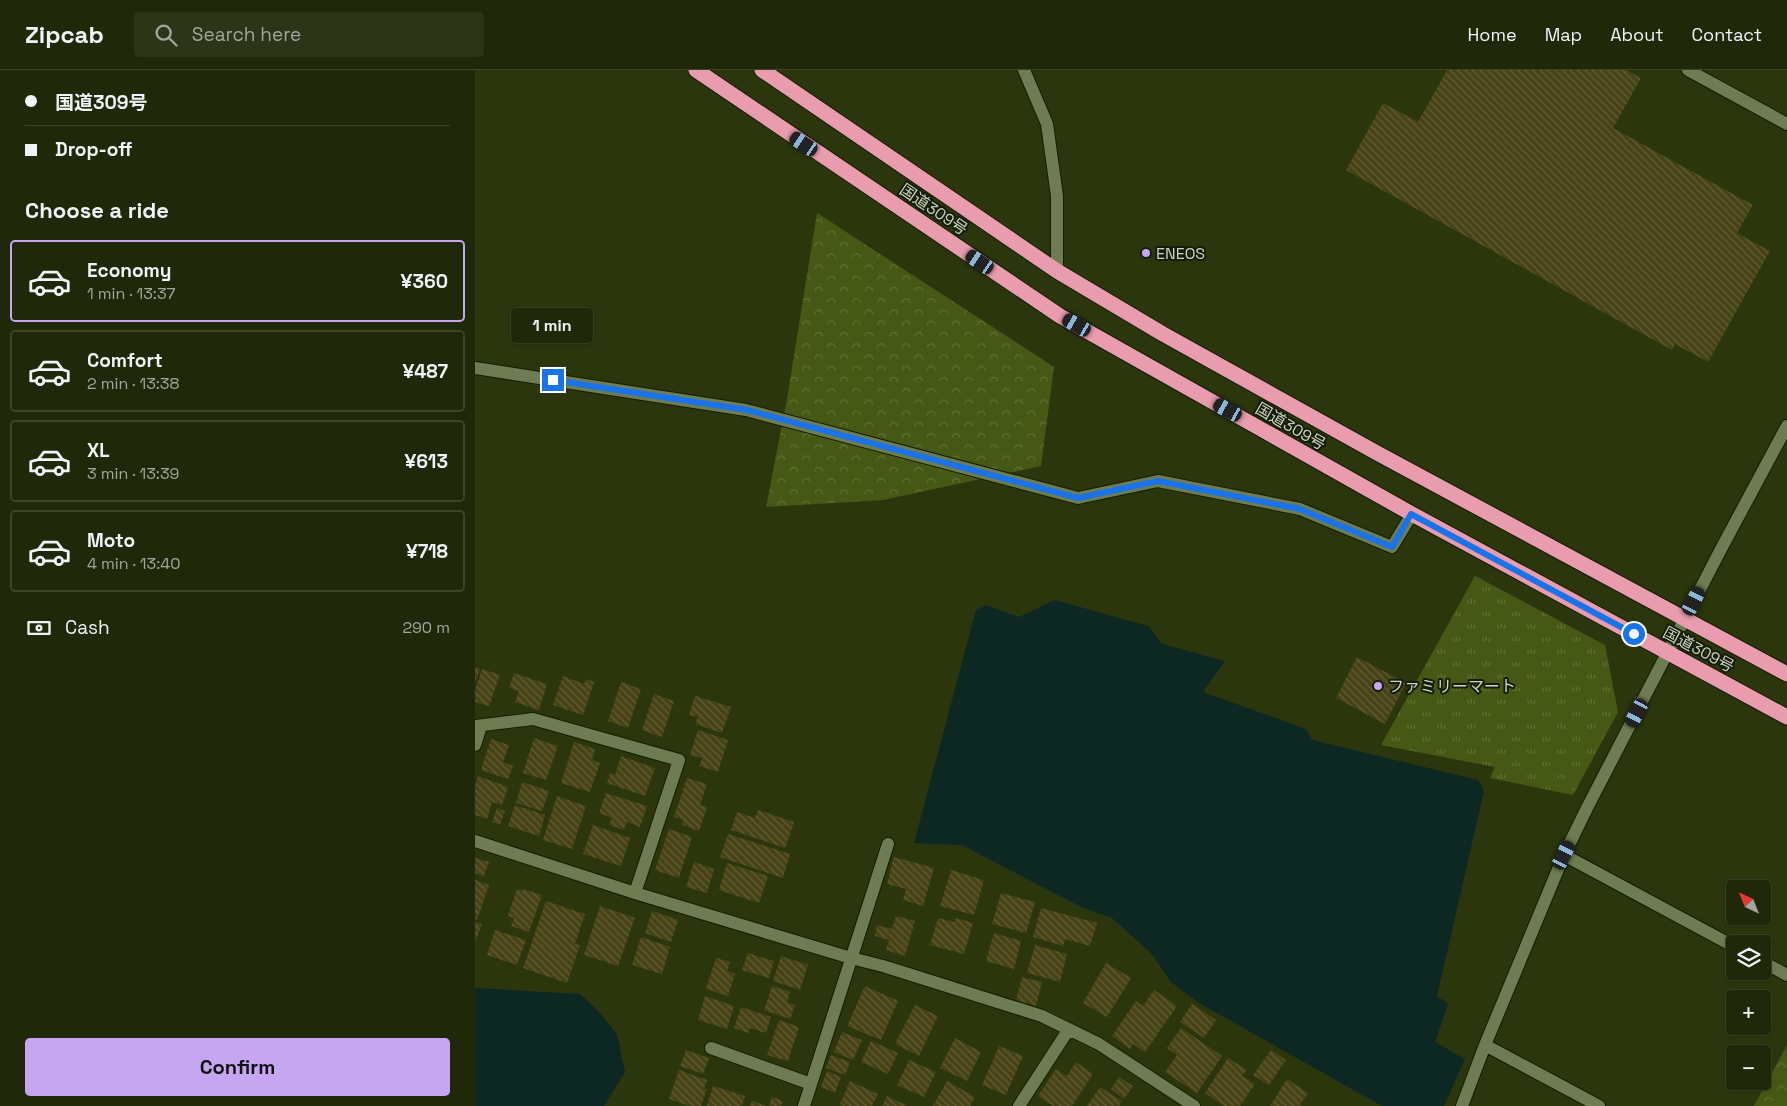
<!DOCTYPE html>
<html lang="en">
<head>
<meta charset="utf-8">
<style>
  :root { --surface:#20280a; --page:#2d3418; --text:#f1f3f6; --muted:#a2a69c; --line:#3d442b; --accent:#c6a6f0 }
  body { margin:0; font-family:"Space Grotesk","Noto Sans JP",sans-serif; background:var(--page); color:var(--text); height:100vh; display:flex; flex-direction:column; font-size:19px; white-space:nowrap }
  * { box-sizing:border-box; margin:0 }
  p { font-size:16px; color:var(--muted) }
  .icon { flex:none; width:28px; height:28px; fill:none; stroke:currentColor; stroke-width:2; stroke-linecap:round; stroke-linejoin:round }
  .map { position:relative; flex:1; overflow:hidden }
  .details { display:flex; flex-direction:column; background:var(--surface); width:475px }
  .details>* { flex:none }
  .top-card { display:grid; align-content:center; height:110px; padding:0 25px; background:var(--surface) }
  .needle { width:32px; rotate:317deg }
  .buttons { position:absolute; left:1251px; top:810px; display:grid; gap:10px }
  .buttons a { display:grid; place-items:center; width:45px; height:45px; border-radius:5px; background:var(--surface); box-shadow:0 1px 4px #0004,0 0 0 1px var(--line); font-size:25px }
  .end { position:absolute; width:22px; height:22px; margin:-11px; border:6px solid #1a73e8; background:#fff; box-shadow:0 0 0 2px #fff }
  .from { border-radius:50% }
  .bubble { position:absolute; height:35px; border-radius:5px; background:var(--surface); box-shadow:0 1px 4px #0004,0 0 0 1px var(--line); font-size:16px; font-weight:800; line-height:35px; text-align:center }
  .car { position:absolute; width:15px; height:30px; margin:-15px -8px; border-radius:6px; box-shadow:0 0 4px 1px #0007; background:linear-gradient(#222 24%,#8ab4d8 0 40%,#222 0 76%,#8ab4d8 0 86%,#222 0) }
  .top-card b { display:flex; align-items:center; gap:18px; height:48px; font-size:19px }
  .top-card b+b { border-top:1px solid var(--line) }
  .top-card i { width:12px; height:12px; background:var(--text) }
  ul { padding:0; list-style:none }
  li { display:flex; align-items:center; gap:15px; height:82px; margin:0 10px 8px; padding:0 15px; border:2px solid var(--line); border-radius:5px }
  li div { flex:1 }
  li b { display:block; font-size:19px }
  li em { font-style:normal; font-weight:800 }
  li.on { border-color:var(--accent) }
  li>.icon { width:45px; height:45px; stroke-width:1.5 }
  h2 { padding:0 25px; font-size:22px; line-height:60px }
  .pay { display:flex; align-items:center; gap:12px; height:55px; padding:0 25px; font-size:19px }
  .pay p { margin-inline-start:auto }
  .primary-button { display:flex; gap:10px; margin-top:auto; padding:10px 25px }
  .primary-button a { flex:1; height:58px; border-radius:5px; background:var(--accent); color:#111; font-size:20px; font-weight:800; line-height:58px; text-align:center }
  header { display:flex; align-items:center; gap:30px; box-sizing:border-box; height:70px; padding:0 25px; background:var(--surface); border-bottom:1px solid var(--line) }
  header strong { font-size:24px }
  nav { display:flex; gap:28px; margin-inline-start:auto; font-size:18px }
  .search { width:350px; height:45px; background:var(--page); display:flex; align-items:center; gap:12px; box-sizing:border-box; padding:0 18px; border-radius:5px; color:var(--muted); font-size:19px }
  main { display:flex; flex:1; min-height:0 }
  .map>svg:first-child { display:block }
</style>
</head>
<body>
<header>
<strong>Zipcab</strong>
<div class="search"><svg class="icon" aria-label="search" viewBox="0 0 24 24"><circle cx="10" cy="10" r="6"/><path d="M15 15l6 6"/></svg>Search here</div>
<nav><a>Home</a><a>Map</a><a>About</a><a>Contact</a></nav>
</header>
<main>
<section class="details">
<div class="top-card">
<b><i class="from"></i>国道309号</b>
<b><i></i>Drop-off</b>
</div>
<h2>Choose a ride</h2>
<ul>
<li class="on"><svg class="icon" aria-label="car" viewBox="0 0 24 24"><path d="M5 17H2v-5l4-1 3-4h7l3 4 3 1v5h-3M9 17h6M6 11h13"/><circle cx="7" cy="17" r="2"/><circle cx="17" cy="17" r="2"/></svg><div><b>Economy</b><p>1 min · 13:37</p></div><em>¥360</em></li>
<li><svg class="icon" aria-label="car" viewBox="0 0 24 24"><path d="M5 17H2v-5l4-1 3-4h7l3 4 3 1v5h-3M9 17h6M6 11h13"/><circle cx="7" cy="17" r="2"/><circle cx="17" cy="17" r="2"/></svg><div><b>Comfort</b><p>2 min · 13:38</p></div><em>¥487</em></li>
<li><svg class="icon" aria-label="car" viewBox="0 0 24 24"><path d="M5 17H2v-5l4-1 3-4h7l3 4 3 1v5h-3M9 17h6M6 11h13"/><circle cx="7" cy="17" r="2"/><circle cx="17" cy="17" r="2"/></svg><div><b>XL</b><p>3 min · 13:39</p></div><em>¥613</em></li>
<li><svg class="icon" aria-label="car" viewBox="0 0 24 24"><path d="M5 17H2v-5l4-1 3-4h7l3 4 3 1v5h-3M9 17h6M6 11h13"/><circle cx="7" cy="17" r="2"/><circle cx="17" cy="17" r="2"/></svg><div><b>Moto</b><p>4 min · 13:40</p></div><em>¥718</em></li>
</ul>
<div class="pay"><svg class="icon" aria-label="cash" viewBox="0 0 24 24"><path d="M3 7h18v10H3z"/><circle cx="12" cy="12" r="2"/></svg>Cash<p>290 m</p></div>
<div class="primary-button"><a>Confirm</a></div>
</section>
<div class="map">
<svg width="1312" height="1036" viewBox="0 0 1312 1036">
  <defs>
    <pattern id="grass-tufts" width="24" height="20" patternUnits="userSpaceOnUse" patternTransform="scale(1.25)"><rect width="24" height="20" fill="#465914"/><path d="M3 7l-1-3M5 7V3M7 7l1-3M15 17l-1-3M17 17v-4M19 17l1-3" fill="none" stroke="#607034"/></pattern>
    <pattern id="forest-crowns" width="20" height="18" patternUnits="userSpaceOnUse" patternTransform="scale(1.25)"><rect width="20" height="18" fill="#465914"/><path d="M2 6a3 3 0 1 1 6 0M12 15a3 3 0 1 1 6 0" fill="none" stroke="#607034"/></pattern>
    <pattern id="building-back-hatch" width="6" height="6" patternUnits="userSpaceOnUse" patternTransform="scale(1.25)"><rect width="6" height="6" fill="#484316"/><path d="M-1 5l2 2M0 0l6 6M5-1l2 2" fill="none" stroke="#615d36"/></pattern>
  </defs>
  <rect width="100%" height="100%" fill="#2b360d"/>
  <path fill="url(#grass-tufts)" d="M1000,506l130,69 13,67 -45,83 -83,-17 5,-11 -114,-22z"/>
  <path fill="url(#forest-crowns)" d="M342,143l237,154 -13,99 -158,34 -117,7 21,-108z
    M1312,975v61h-33z"/>
  <path fill="#0d2723" d="M580,530l93,26 14,18 63,17 -22,31 103,37 6,11 166,40 6,11 -47,205 11,8 -13,38 30,17 -21,47h-62l-183,-103 -28,-21 -20,-29 -39,-35 -31,-11 -119,-62 -48,-2 62,-233 10,-5 33,12z
    M0,918l105,6 19,18 18,22 8,38 -21,34h-129z"/>
  <path fill="url(#building-back-hatch)" d="M972,0h179l15,8 -28,50 140,77 -16,28 33,18 -62,111 -33,-18 -3,6 -326,-180 37,-67 35,19z
    M882,587l49,26 -21,41 -49,-26z
    M0,597l5,2 -5,13z
    M7,599l18,6 -11,31 -14,-4v-12z
    M39,603l33,11 -8,26 -24,-8 4,-11 -10,-3z
    M88,606l21,8 2,-5 8,3 -11,33 -30,-10z
    M146,612l20,7 -13,39 -20,-7z
    M179,624l20,7 -12,36 -20,-7z
    M220,626l36,11 -9,26 -27,-9 3,-7 -9,-2z
    M223,660l30,10 -10,32 -19,-6 3,-8 -12,-3z
    M59,668l24,8 -12,34 -23,-7z
    M16,669l18,6 -6,17 10,4 -5,13 -27,-9z
    M99,672l21,7 -3,11 8,3 -10,29 -29,-9z
    M146,686l34,12 -10,28 -38,-13 3,-10 5,2z
    M3,706l30,11 -6,18 -10,-3 -5,17 -12,-4v-29z
    M212,708l20,6 -7,21 7,2 -8,24 -17,-6 1,-5 -9,-3z
    M47,712l27,9 -7,20 -26,-8z
    M131,723l41,13 -7,21 -13,-5 -3,8 -15,-5 3,-7 -13,-5z
    M82,726l29,10 -14,43 -29,-9z
    M40,735l30,10 -6,21 -31,-10z
    M22,738l8,3 -5,14 -8,-3z
    M283,740l36,12 -9,26 -54,-18 6,-18 18,6z
    M118,755l37,13 -9,28 -38,-12z
    M194,759l23,8 -13,41 -24,-8z
    M253,764l62,20 -7,24 -63,-21z
    M419,787l40,11 -11,38 -20,-6 3,-11 -19,-5z
    M0,788l14,4 -5,14 -9,-3z
    M219,792l20,7 -7,24 -21,-6z
    M252,793l41,13 -9,27 -40,-13z
    M476,800l33,10 -10,35 -34,-9z
    M0,810l14,5 -12,35 -2,-1z
    M42,819l6,2v-2l19,6 -13,37 -18,-6 3,-8 -6,-2z
    M526,823l34,9 -9,31 -34,-9z
    M71,831l39,13 -10,30 5,1 -13,38 -44,-15z
    M125,836l35,12 -17,48 -34,-11z
    M566,838l56,15 -7,23 -25,-7 -2,7 -30,-9z
    M177,841l26,9 -7,22 -26,-9z
    M421,846l19,5 -10,35 -19,-6 3,-10 -14,-4 2,-11 15,4z
    M463,848l16,4 2,-4 17,5 -9,31 -34,-9z
    M0,852l7,2 -7,18z
    M20,860l31,10 -9,25 -30,-10z
    M519,863l27,8 -7,28 -28,-8z
    M166,867l29,10 -8,27 -30,-9z
    M560,875l32,9 -7,28 -33,-9z
    M273,883l26,8 -5,17 -27,-8z
    M306,886l27,9 -8,25 -27,-9z
    M241,888l14,4 -3,9 8,3 -7,22 -22,-7z
    M631,893l25,15 -24,39 -24,-14z
    M547,907l20,5 -6,24 -20,-6z
    M297,916l18,6 -3,10 8,3 -5,14 -26,-9z
    M390,916l33,15 -17,39 -34,-14z
    M679,920l23,16 -32,46 -12,-8 -3,5 -18,-13 24,-35 7,5z
    M230,926l29,10 -7,23 -29,-9z
    M717,934l24,16 -12,18 -24,-16z
    M440,935l23,11 -19,40 -24,-12z
    M266,937l30,10 -5,16 -16,-5 -2,5 -14,-5z
    M304,950l20,7 -11,34 -21,-6z
    M706,958l41,28 -25,37 -32,-21 12,-17 -10,-7z
    M367,962l20,8 -9,20 -19,-8z
    M480,968l26,14 -14,29 -27,-13z
    M396,971l27,12 -10,21 -27,-12z
    M524,976l24,10 -17,39 -24,-10z
    M211,980l23,8 -6,16 -23,-8z
    M796,980l15,10 -17,25 -16,-10z
    M356,985l19,7 -5,13 -19,-7z
    M753,988l19,12 -5,6 13,8 -15,22h-16l-19,-13z
    M434,990l27,12 -12,25 -27,-12z
    M601,992l17,12 -21,32h-19l-15,-10 18,-27 11,7z
    M204,1000l28,10 -3,9h3l-6,17h-12l-20,-7z
    M352,1001l14,6 -6,16 -14,-6z
    M644,1007l14,9 -9,13 -13,-10z
    M812,1009l21,14 -9,13h-29z
    M375,1011l28,13 -6,12h-28l-4,-2z
    M472,1011l28,16 -5,9h-37z
    M238,1016l32,10 -3,10h-35z
    M625,1017l22,14 -3,5h-32z
    M412,1026l21,10h-26z
    M297,1027l11,4 -2,5h-12z
    M277,1031l15,5h-17z"/>
  <g fill="none" stroke-linecap="round" stroke-linejoin="round">
    <defs>
      <path id="minor" d="M549,0l23,54 10,72v75
        M1213,0l99,54
        M0,298l271,42 332,88 80,-17 142,28 92,38 20,-33
        M0,656l58,-7 146,41 -44,133
        M0,675l6,-19
        M0,771l160,52 216,65 32,8 159,50 57,28 95,62
        M1089,785l171,92
        M1288,892l24,13
        M1010,975l114,61
        M236,978l100,36
        M329,1036l84,-262
        M544,1036l50,-77
        M987,1036l23,-61 79,-190 23,-47 134,-259 66,-123"/>
      <path id="highway" d="M221,0l364,246 352,198 375,203
        M287,0l295,201 106,63 214,119 410,221"/>
    </defs>
    <use href="#minor" stroke="#141d01" stroke-width="14"/>
    <use href="#highway" stroke="#141d01" stroke-width="17"/>
    <use href="#minor" stroke="#6e7c52" stroke-width="12"/>
    <use href="#highway" stroke="#e99cae" stroke-width="15"/>
  </g>
  <g fill="none" stroke-linecap="round" stroke-linejoin="round">
    <path stroke="#1a73e8" stroke-width="6" d="M78,310l194,30 331,88 80,-17 142,28 92,38 19,-33 223,120"/>
  </g>
  <g fill="#c6a6f0" stroke="#161c0a" stroke-width="2">
    <circle cx="671" cy="183" r="5"/>
    <circle cx="903" cy="616" r="5"/>
  </g>
  <g text-anchor="middle" stroke-width="4" stroke-linejoin="round" paint-order="stroke">
    <g font-size="16" fill="#cdd5bf" stroke="#161c0a">
      <text transform="translate(459 139) rotate(34)" y="6">国道309号</text>
      <text transform="translate(816 356) rotate(30)" y="6">国道309号</text>
      <text transform="translate(1224 579) rotate(28)" y="6">国道309号</text>
    </g>
    <g font-size="16" fill="#cdd5bf" stroke="#161c0a" text-anchor="start">
      <text x="681" y="189">ENEOS</text>
      <text x="913" y="622">ファミリーマート</text>
    </g>
  </g>
</svg>
<div class="buttons">
<a><svg class="needle" viewBox="-14 -14 28 28"><path d="M0-13l5 13h-10z" fill="#e53935"/><path d="M0 13l5-13h-10z" fill="#a2a69c"/></svg></a>
<a><svg class="icon" aria-label="layers" viewBox="0 0 24 24"><path d="M12 4l9 5-9 5-9-5zM3 14l9 5 9-5"/></svg></a>
<a>+</a>
<a>−</a>
</div>
<i class="end from" style="left:1159px;top:564px"></i>
<i class="end" style="left:78px;top:310px"></i>
<div class="bubble" style="left:36px;top:238px;width:82px">1 min</div>
<i class="car" style="left:329px;top:74px;rotate:304deg"></i>
<i class="car" style="left:505px;top:192px;rotate:304deg"></i>
<i class="car" style="left:602px;top:255px;rotate:300deg"></i>
<i class="car" style="left:753px;top:340px;rotate:299deg"></i>
<i class="car" style="left:1219px;top:531px;rotate:27deg"></i>
<i class="car" style="left:1162px;top:643px;rotate:208deg"></i>
<i class="car" style="left:1089px;top:785px;rotate:26deg"></i>
</div>
</main>
</body>
</html>
